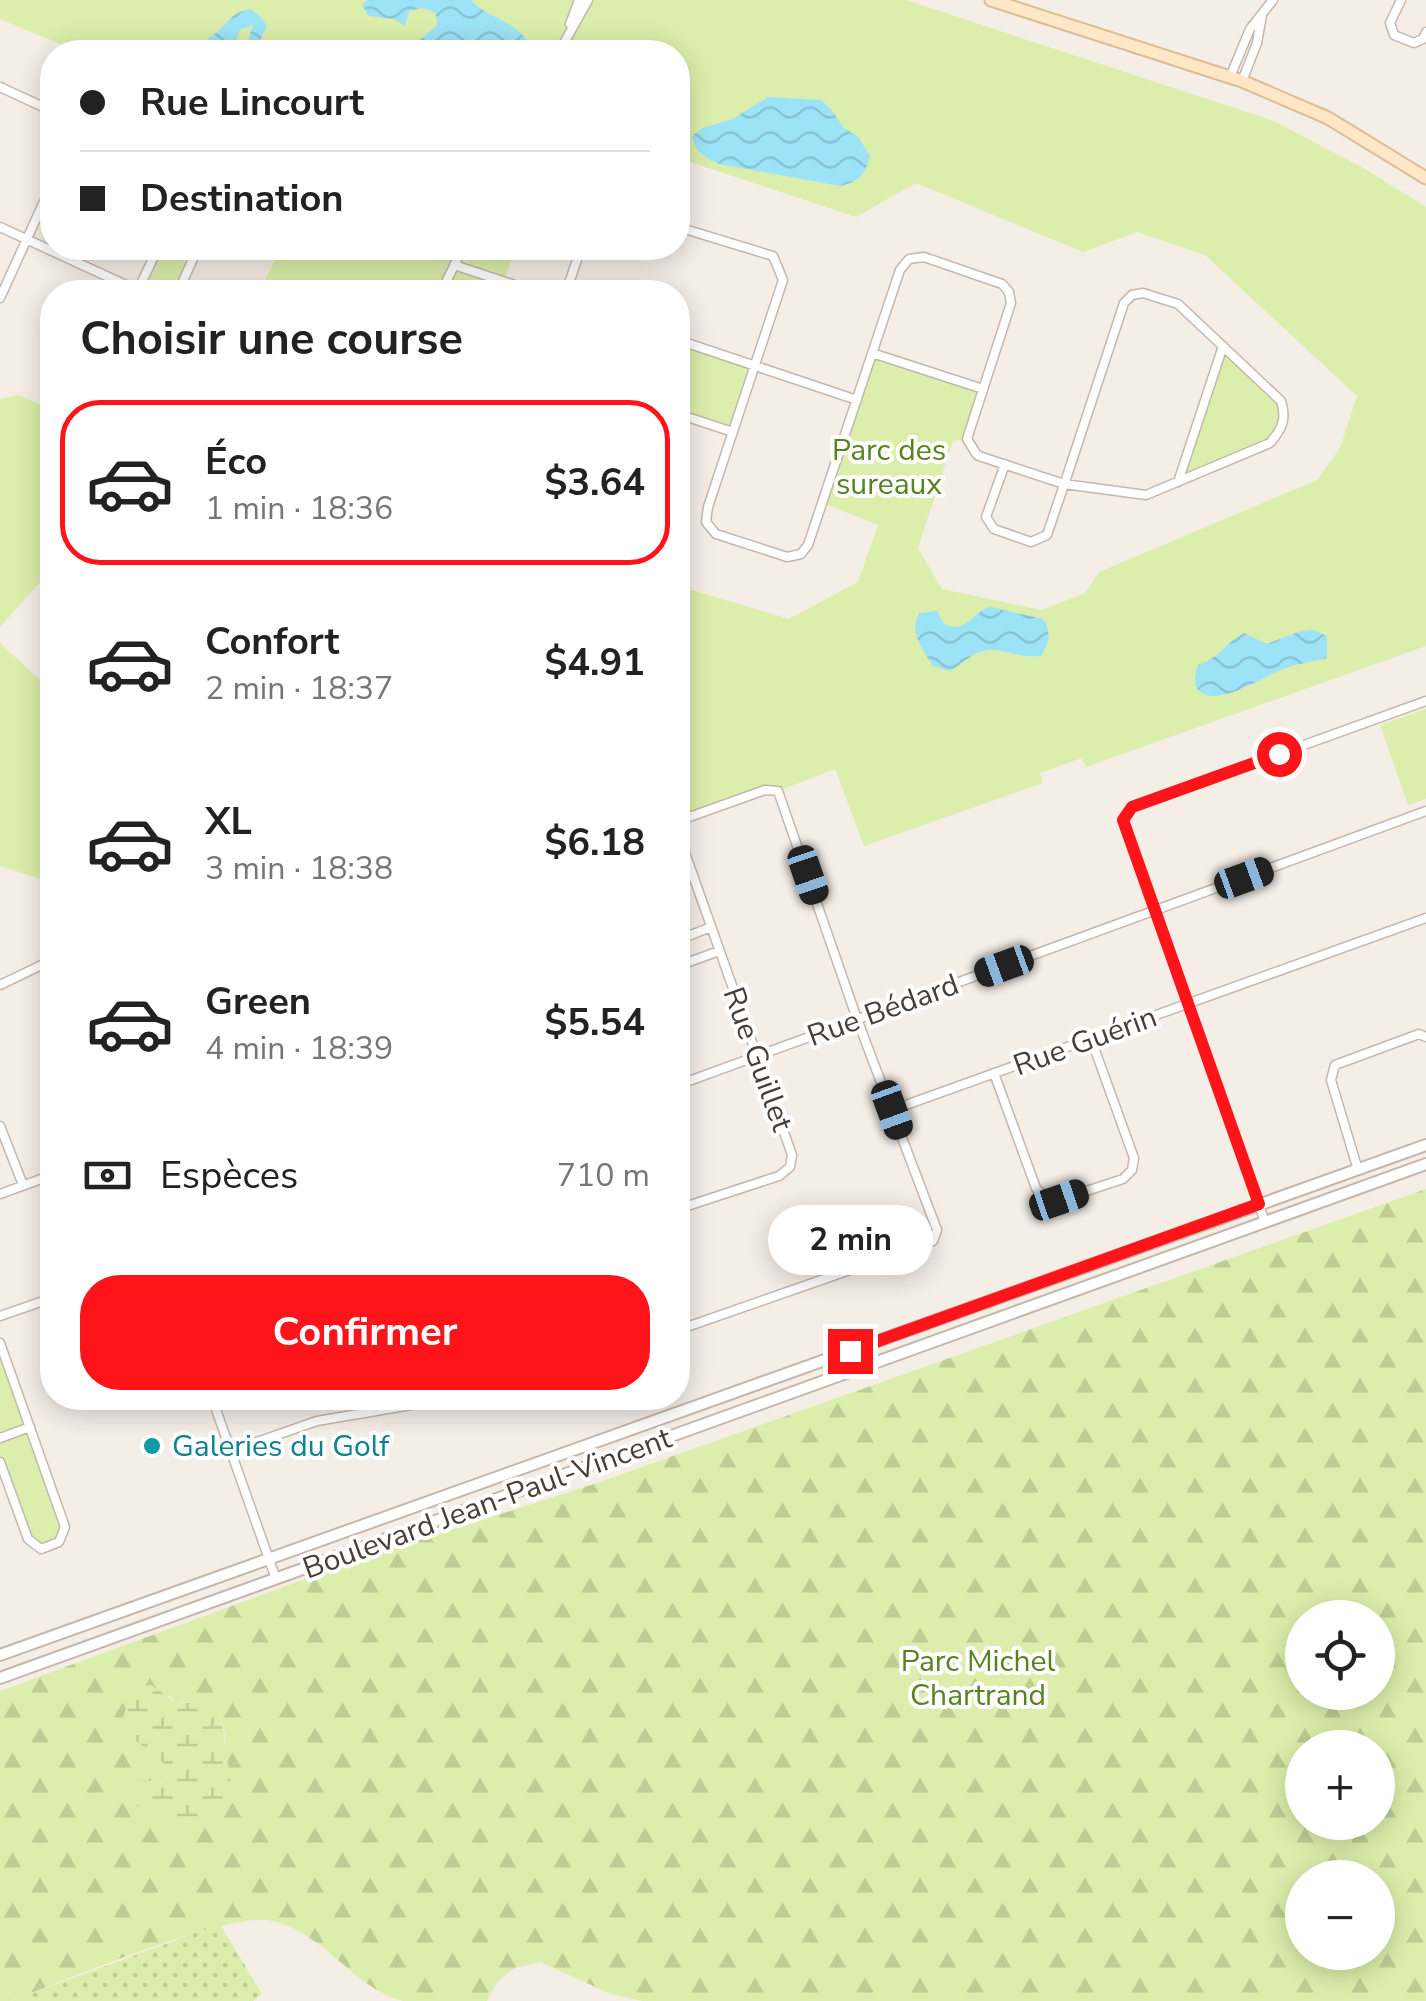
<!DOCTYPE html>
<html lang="fr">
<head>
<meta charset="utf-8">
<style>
  :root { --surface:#fff; --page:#f2f2f2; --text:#222; --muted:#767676; --line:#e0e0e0; --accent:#ff141a }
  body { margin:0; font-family:"Nunito Sans",sans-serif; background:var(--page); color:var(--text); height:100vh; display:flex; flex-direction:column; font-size:38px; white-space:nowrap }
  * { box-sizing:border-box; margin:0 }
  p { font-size:32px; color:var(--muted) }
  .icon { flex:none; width:55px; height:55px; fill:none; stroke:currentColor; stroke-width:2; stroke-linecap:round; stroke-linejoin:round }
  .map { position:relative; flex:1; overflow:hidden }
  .side { position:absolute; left:40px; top:280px; width:650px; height:1130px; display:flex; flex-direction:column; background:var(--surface); border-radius:40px; box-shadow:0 5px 25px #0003 }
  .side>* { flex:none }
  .guide { position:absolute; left:40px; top:40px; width:650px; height:220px; border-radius:40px; box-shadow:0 5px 25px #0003; display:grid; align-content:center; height:220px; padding:0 40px; background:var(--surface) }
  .controls { position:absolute; left:1285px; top:1600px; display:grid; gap:20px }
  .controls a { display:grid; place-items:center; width:110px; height:110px; border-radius:50%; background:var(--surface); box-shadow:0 5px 25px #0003; font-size:50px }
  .end { position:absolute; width:45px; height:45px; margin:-22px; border:12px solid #ff141a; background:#fff; box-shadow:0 0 0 5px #fff }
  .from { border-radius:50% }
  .bubble { position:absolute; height:70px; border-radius:35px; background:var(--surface); box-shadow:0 5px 25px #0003; font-size:32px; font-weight:700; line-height:70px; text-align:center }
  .car { position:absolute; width:30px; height:60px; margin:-30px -15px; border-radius:12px; box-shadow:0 0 8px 2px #0007; background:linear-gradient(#222 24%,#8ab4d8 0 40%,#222 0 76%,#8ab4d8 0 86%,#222 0) }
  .guide b { display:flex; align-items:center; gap:35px; height:95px; font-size:38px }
  .guide b+b { border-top:2px solid var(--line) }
  .guide i { width:25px; height:25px; background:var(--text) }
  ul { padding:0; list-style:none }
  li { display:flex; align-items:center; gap:30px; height:165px; margin:0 20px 15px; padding:0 20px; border:5px solid transparent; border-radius:40px }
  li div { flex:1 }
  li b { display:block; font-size:38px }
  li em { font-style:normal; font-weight:700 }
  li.selected { border-color:var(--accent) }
  li>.icon { width:90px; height:90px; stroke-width:1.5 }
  h2 { padding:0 40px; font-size:45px; line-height:120px }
  .pay { display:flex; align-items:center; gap:25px; height:110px; padding:0 40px; font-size:38px }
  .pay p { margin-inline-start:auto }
  .cta { display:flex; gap:20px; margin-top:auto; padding:20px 40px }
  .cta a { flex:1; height:115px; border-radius:40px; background:var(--accent); color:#fff; font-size:40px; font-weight:700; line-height:115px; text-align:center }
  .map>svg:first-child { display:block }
</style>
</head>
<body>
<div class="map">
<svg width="1426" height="2001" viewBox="0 0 1426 2001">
  <defs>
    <pattern id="forest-firs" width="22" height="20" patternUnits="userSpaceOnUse" patternTransform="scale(2.5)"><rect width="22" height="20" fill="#dceeab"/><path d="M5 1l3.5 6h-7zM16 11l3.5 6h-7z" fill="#becd94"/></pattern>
    <pattern id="wetland-marsh" width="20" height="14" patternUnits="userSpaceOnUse" patternTransform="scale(2.5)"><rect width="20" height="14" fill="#dceeab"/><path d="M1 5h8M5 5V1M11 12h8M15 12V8" fill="none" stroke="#becd94"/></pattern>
    <pattern id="garden-dots" width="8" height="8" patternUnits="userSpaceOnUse" patternTransform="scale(2.5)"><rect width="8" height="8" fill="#dceeab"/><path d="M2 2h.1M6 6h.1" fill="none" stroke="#becd94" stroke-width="1.8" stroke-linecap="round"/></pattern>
    <pattern id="water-waves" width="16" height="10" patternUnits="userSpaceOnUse" patternTransform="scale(2.5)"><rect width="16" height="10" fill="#9de3f8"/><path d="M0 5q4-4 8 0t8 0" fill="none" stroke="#89c4d5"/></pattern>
  </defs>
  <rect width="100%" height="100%" fill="#f5eee7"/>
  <path fill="#dceeab" d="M0,0h906l368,121 91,48 61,38v439l-340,121 -4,-9 -42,15 3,10 -179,63 -29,-77 -57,22 -13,-1 -87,31v-235l111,33 69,-37 20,-57 -56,-22 50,-150 111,36 -16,50 -14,2 -35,107 24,41 100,21 43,-17 14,-21 218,-92 23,-32 17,-52 -152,-141 -68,-23 -54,20 -167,-69 -60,34 -178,-59v-106h-446l-13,-4 -31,4h-109l-79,-33z
    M158,248h40l-20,44h-41z
    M280,248h236l-16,44h-240z
    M678,340l77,26 -22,66 -55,-18z
    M1223,346l58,55 5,13 -16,29 -92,39z
    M20,395l32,16v158l-52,58v-228z
    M0,643l51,47 1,158 -12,31 -40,-13z
    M1426,709v90l-18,6 -28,-80z
    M0,1343l65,184 -6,15 -18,7 -13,-10 -28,-77z"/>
  <path fill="url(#forest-firs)" fill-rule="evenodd" d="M1426,1189v812h-784l-31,-7 -71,-32 -25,6 -17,13 -11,20c-24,0 -62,0 -84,0 -50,-13 -77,-67 -130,-80 -44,-11 -212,62 -263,80h-10v-310l346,-127 245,-79zM1302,1618h76v74h-76zM169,1695l6,7 37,-1 8,10 6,30 -37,82 -20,-6 -5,-37 6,-8 -8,-14zM1302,1748h76v74h-76zM1302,1878h76v74h-76z"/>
  <path fill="url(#wetland-marsh)" d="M151,1685l24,17 13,1 9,-8 15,6 8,10 12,79 -10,27c-27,12 -71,2 -92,-17v-7l11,-12 23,-1 6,-7c-19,-36 -75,-32 -29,-87z"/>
  <path fill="url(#garden-dots)" d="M220,1924l42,70 -9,7h-243z"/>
  <path fill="url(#water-waves)" d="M367,0h104c16,18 48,22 57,44l-4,8h-71l-15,-3 -5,3h-27l31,-27 -1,-12 -13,-5 -14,3 -4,15 -11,-7 -25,-3 -7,-11z
    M251,9l9,7 7,10 -13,26h-9l8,-27 -13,5 -8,19 -23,-2 -1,-9c18,-9 20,-26 43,-29z
    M768,97l53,3 11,10 11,17 16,11 11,18c-5,19 -11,26 -30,30l-121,-22c-14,-6 -24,-12 -27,-28l11,-8 29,-9z
    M991,607l52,12c9,13 6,24 -2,37 -22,2 -30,-5 -48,-6 -17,-1 -30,13 -43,21l-17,-5c-10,-17 -26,-35 -13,-53l17,-2 7,13c24,11 27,-13 47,-17z
    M1314,630l13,6v22c-16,4 -33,6 -48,13 -16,6 -68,40 -82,17 -4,-7 -2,-15 1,-23 23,-8 27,-22 46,-32l23,11 34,-13z"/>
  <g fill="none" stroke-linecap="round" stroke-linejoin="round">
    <defs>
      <path id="minor" d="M1401,0l-11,23 4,12 20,8 9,-4 3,-7
        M570,24l9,-24
        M559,52l29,-52
        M1230,77l20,-48 23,-29
        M1242,81l15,-38 5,-28
        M0,87l52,24
        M0,227l141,65
        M678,227l95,29 10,24 -75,227 -2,15 10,12 71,23 14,-3 7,-9 92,-275 9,-11 15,-2 78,27 7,8 2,11 -44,136 10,16 2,1 85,28 82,11 124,-52c12,-14 17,-24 11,-42l-103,-97 -35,-11 -11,2 -8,8 -55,167 -22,65 -16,7 -37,-13 -8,-12 19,-53
        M454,265l82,27
        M137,292l21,-44
        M178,292l20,-44
        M441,292l22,-44
        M566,292l15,-44
        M0,298l52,-114
        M678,340l179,60
        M872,353l111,36
        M678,414l55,18
        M1178,482l45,-136
        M678,821l87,-31 13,1 79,228 80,211 -4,11 -255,89
        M678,833l114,322 -2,12 -11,9 -101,33
        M678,940l33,-13
        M678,966l41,-15
        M0,985l52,-25
        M994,1073l42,115 10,11 13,1 64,-21 9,-9 2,-12 -43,-119
        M678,1085l748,-274
        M892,1110l534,-192
        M0,1126l23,59
        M1358,1170l-27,-90 4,-15 84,-31 7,3
        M0,1194l52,-19
        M1265,1222l-142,-402 9,-13 294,-106
        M0,1316l52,-18
        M0,1343l65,184 -6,15 -18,7 -13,-10 -28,-77
        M212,1398l64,181
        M0,1438l30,-11
        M231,1451l86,-30 100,-17 15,-6"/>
      <path id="tertiary" d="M0,1655l1426,-510
        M0,1678l1426,-514"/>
      <path id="secondary" d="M991,0l251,81 86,37 98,60"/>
    </defs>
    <use href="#minor" stroke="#c5b7ab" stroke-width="11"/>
    <use href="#tertiary" stroke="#c5b7ab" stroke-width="14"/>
    <use href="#secondary" stroke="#ddbd94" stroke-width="15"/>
    <use href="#minor" stroke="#fff" stroke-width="8"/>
    <use href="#tertiary" stroke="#fff" stroke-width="10"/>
    <use href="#secondary" stroke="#ffe7c7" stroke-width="11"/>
  </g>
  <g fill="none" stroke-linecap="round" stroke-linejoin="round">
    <path stroke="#ff141a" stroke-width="12" d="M850,1351l409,-147 -136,-384 9,-13 147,-53"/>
  </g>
  <circle fill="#0f9aa8" stroke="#fff" stroke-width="4" cx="152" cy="1446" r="10"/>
  <g text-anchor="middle" stroke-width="8" stroke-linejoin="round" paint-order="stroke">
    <g font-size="30" fill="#578221" stroke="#fff">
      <text x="889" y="460">Parc des<tspan x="889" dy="34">sureaux</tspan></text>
      <text x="978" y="1671">Parc Michel<tspan x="978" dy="34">Chartrand</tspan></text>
    </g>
    <g font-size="30" fill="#493e35" stroke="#fff">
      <text transform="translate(883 1010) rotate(-20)" y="10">Rue Bédard</text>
      <text transform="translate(1085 1041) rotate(-20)" y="10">Rue Guérin</text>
      <text transform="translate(758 1059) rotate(70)" y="10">Rue Guillet</text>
      <text transform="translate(487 1503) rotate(-20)" y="10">Boulevard Jean-Paul-Vincent</text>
    </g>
    <g font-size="30" fill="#0d838f" stroke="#fff" text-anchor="start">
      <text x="172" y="1456">Galeries du Golf</text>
    </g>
  </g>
</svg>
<div class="controls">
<a><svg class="icon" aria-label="locate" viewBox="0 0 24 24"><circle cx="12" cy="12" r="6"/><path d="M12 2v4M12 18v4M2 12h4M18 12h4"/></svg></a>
<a>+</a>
<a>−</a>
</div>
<i class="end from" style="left:1279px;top:754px"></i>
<i class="end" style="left:850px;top:1351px"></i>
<div class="bubble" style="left:768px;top:1205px;width:165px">2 min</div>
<i class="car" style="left:808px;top:875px;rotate:161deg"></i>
<i class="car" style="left:1244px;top:878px;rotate:70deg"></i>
<i class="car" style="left:1004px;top:966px;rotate:250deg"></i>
<i class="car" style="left:892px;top:1110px;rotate:160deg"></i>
<i class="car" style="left:1059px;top:1200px;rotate:71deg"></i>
<div class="guide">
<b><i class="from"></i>Rue Lincourt</b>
<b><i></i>Destination</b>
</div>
<section class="side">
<h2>Choisir une course</h2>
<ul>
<li class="selected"><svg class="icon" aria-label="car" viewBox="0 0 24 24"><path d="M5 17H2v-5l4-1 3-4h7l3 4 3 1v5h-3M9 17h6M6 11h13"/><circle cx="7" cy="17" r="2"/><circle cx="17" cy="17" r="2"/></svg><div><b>Éco</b><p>1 min · 18:36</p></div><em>$3.64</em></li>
<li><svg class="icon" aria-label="car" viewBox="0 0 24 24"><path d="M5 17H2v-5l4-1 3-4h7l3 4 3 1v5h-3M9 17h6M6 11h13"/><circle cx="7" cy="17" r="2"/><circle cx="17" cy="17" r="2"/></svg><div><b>Confort</b><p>2 min · 18:37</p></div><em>$4.91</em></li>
<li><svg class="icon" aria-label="car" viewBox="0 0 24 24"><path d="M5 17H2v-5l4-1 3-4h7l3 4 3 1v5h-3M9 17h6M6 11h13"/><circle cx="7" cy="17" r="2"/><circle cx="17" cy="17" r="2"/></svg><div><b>XL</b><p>3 min · 18:38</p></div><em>$6.18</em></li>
<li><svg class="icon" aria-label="car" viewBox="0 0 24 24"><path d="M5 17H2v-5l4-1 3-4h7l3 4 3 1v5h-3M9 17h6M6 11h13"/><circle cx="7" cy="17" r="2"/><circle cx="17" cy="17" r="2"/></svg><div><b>Green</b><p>4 min · 18:39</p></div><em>$5.54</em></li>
</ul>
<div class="pay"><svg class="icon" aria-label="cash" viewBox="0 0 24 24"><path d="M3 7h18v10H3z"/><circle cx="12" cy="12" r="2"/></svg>Espèces<p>710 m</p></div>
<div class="cta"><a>Confirmer</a></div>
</section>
</div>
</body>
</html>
